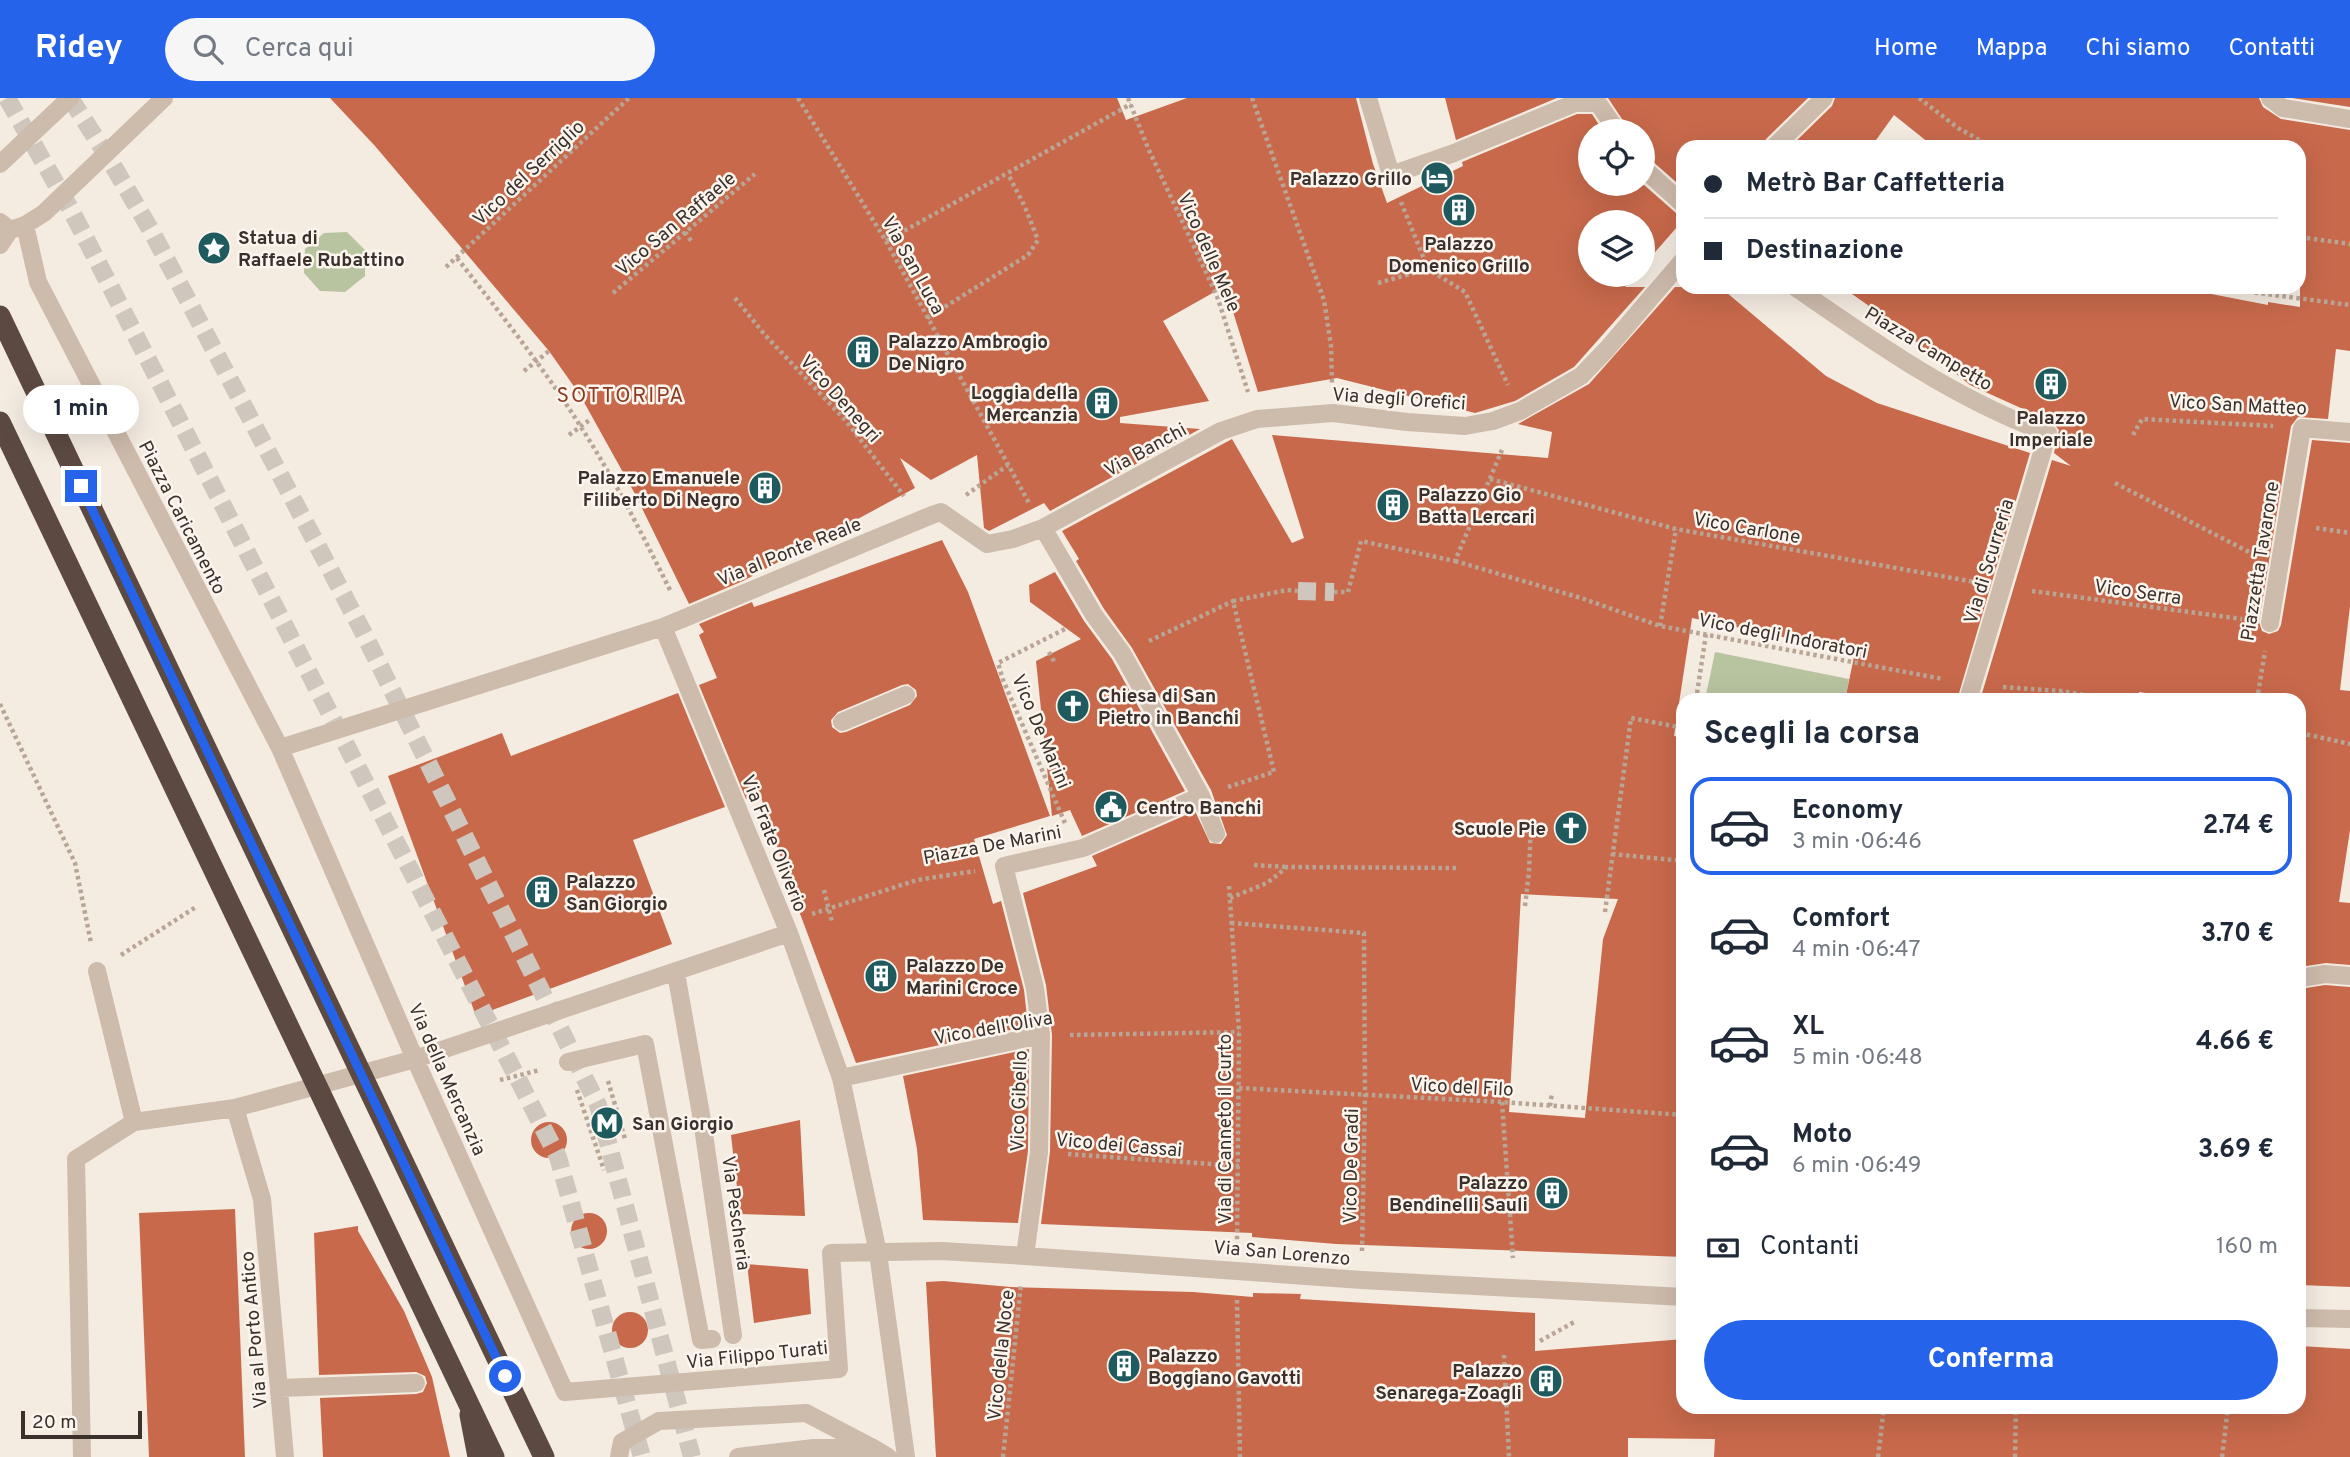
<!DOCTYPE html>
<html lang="it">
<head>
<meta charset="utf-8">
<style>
  :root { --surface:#fff; --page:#f6f6f7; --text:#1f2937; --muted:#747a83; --line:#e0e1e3; --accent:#2563eb }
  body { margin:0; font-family:Overpass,sans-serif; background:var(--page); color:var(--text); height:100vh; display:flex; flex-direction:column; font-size:26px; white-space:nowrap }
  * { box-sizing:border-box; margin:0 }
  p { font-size:23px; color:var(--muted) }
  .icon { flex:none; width:38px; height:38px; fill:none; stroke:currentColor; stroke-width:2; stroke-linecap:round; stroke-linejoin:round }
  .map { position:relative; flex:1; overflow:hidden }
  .panel { position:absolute; left:1676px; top:595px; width:630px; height:721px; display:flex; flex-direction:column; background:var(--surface); border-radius:21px; box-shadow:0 7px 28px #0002 }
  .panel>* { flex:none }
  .top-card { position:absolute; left:1676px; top:42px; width:630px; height:154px; border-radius:21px; box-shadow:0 7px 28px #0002; display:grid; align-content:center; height:154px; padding:0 28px; background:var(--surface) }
  .tools { position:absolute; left:1578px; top:21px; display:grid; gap:14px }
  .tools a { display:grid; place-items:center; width:77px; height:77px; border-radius:50%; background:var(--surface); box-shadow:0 7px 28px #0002; font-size:35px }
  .scale { position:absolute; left:21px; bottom:18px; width:121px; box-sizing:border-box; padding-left:7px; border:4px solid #3b302b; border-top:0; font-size:19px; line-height:24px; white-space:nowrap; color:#3b302b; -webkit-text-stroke:5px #fbf5ee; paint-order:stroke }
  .end { position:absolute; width:32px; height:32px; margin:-16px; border:9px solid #2563eb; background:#fff; box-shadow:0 0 0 4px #fff }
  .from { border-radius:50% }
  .bubble { position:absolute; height:49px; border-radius:24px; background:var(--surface); box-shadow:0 7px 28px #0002; font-size:23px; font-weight:700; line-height:49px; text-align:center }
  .top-card b { display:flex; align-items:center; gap:24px; height:66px; font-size:26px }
  .top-card b+b { border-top:2px solid var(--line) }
  .top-card i { width:18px; height:18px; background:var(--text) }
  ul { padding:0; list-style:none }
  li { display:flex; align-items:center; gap:21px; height:98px; margin:0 14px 10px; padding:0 14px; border:4px solid transparent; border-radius:21px }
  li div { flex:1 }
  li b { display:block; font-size:26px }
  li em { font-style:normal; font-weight:700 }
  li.current { border-color:var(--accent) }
  li>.icon { width:63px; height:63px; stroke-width:1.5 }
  h2 { padding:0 28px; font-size:32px; line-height:84px }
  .pay { display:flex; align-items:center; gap:18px; height:77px; padding:0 28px; font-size:26px }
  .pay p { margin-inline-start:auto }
  .action { display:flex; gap:14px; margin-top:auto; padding:14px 28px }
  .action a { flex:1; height:80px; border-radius:42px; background:var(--accent); color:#fff; font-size:28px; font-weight:700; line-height:80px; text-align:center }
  header { display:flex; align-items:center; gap:42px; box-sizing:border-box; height:98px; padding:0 35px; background:var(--accent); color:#fff }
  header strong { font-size:33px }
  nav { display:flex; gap:38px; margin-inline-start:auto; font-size:24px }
  .search { width:490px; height:63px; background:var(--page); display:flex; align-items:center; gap:18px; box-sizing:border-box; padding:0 24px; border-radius:38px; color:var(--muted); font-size:26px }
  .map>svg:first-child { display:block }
</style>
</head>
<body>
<header>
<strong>Ridey</strong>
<div class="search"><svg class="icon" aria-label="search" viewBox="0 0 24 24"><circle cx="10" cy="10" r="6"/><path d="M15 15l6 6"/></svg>Cerca qui</div>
<nav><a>Home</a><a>Mappa</a><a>Chi siamo</a><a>Contatti</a></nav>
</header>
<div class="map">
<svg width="2350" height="1359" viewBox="0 0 2350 1359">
  <rect width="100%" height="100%" fill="#f4ebe1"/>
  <path fill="#b8c4a0" d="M347,134l18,18v26l-20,16 -25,-1 -16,-18 1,-24 19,-16z
    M1715,554l134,27 -4,21h-140z"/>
  <path fill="#c8694b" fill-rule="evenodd" d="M330,0h787l9,22 61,-22h169l17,66 14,39 76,-37 -1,-4 115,-48h15l11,17h-12v53h52l33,29 8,3v3l-41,47v-44h-52v53h45l-11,12h20l-71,80 -59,34 -40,12 -138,-35 -79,14 -33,-106 -62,35 46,80 -89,16v6l80,6 -150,82 -6,-8 -55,28 -5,-3 -7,-73 -46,25 -31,-22 15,30 -172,93 -54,23 -54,-110 -55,-99 -31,-44 -174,-205z
    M1445,0h112l-101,42z
    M1608,0h200l-42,41 -3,8h-79v42l-33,-29 -8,-3v-26h-15l-2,-6z
    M1835,0h424l4,9 18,12 69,11v221l-14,-2 -8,70 -30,-2 -7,9 -32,196 3,9 7,3 9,-3 3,-6 31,-185 38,3v163l-10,84 10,1v139l-11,72 11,1v62l-24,-2 -26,4v-267h-109l-52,-8 -1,8h-158l72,-240 19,6 -17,-13 5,-23 -7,-8 -82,-37 -81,-65 -47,-33h333l93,18v-3l32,5v-160h-366l-40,-32 -23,32h-81l42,-41z
    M2292,0h58v9z
    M1675,189h45l106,89 51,27 153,50 -73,247h-112l10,-48 -163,-34 -18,118 10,2v519l-348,-13 -84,-7v-4l-211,-9 9,-72 2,-117 -6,-50 -23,-92 74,-27 -5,-10 103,-45 15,32 11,1 6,-9 -16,-45 -79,-142 -28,-39 -28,-48 3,-2 -17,-28 170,-92 60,104 12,-5 -32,-103 276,23 4,-26 -34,-8 71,-40zM1521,796l97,5 -15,40 -18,179 -76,-6z
    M942,442l26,52 82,224 -76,23 19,65 8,-3 23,89 4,36 -172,37 -63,-168 -33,-101 -14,5 -47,-114 18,-7 -18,-43 5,-3 -5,-8 53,-22 2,5zM908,586l8,6 1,6 -7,9 -64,27 -6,1 -8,-6 -1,-7 7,-8 64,-27z
    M1055,474l29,49 28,38 73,132 -103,45 -12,-26 -18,6 -16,-155 45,-22 -51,-37 -1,-17z
    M678,595l47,114 -92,33 39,104 -196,72 -88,-240 114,-43 9,23z
    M2325,887l25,2v300l-50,-2v-296z
    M1029,951l-1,102 -10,72 -95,-3 -6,-71 -14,-73z
    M800,1022l5,96 -65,-2 -9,-79z
    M531 1042a18 18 0 1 1 36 0a18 18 0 1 1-36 0Z
    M235,1111l10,248h-96l-10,-244z
    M571 1133a18 18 0 1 1 36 0a18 18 0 1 1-36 0Z
    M358,1128v5l46,80 28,66 18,80h-127l-3,-59 96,-4 7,-2 4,-9 -2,-7 -9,-4 -97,3 -5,-142z
    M747,1166l61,5 3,45 -57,9z
    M943,1183l68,6 182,5 60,5v-4l48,1 -1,5 235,14v38l149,-12v68h616v-61l50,3v108h-636l1,-18 -87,-1v19h-692l-10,-175z
    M612 1232a18 18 0 1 1 36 0a18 18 0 1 1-36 0Z"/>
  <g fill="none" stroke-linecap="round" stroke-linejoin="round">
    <path stroke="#cfc6bd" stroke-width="18" stroke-dasharray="18 9" stroke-linecap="butt" d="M1298,493l36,1"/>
    <path stroke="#cfc6bd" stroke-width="18" stroke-dasharray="18 9" stroke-linecap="butt" d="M7,0l64,112 487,947 84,300
      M70,0l38,59 45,77 210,398 235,473 94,352"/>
    <path stroke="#b9a596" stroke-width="4.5" stroke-dasharray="3.5 3.5" stroke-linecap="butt" d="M798,0l88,143 143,262
      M1128,0l20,50 69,148 31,96
      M1252,0l72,202 7,46 1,38
      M1919,0l39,30 34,19
      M1401,104l27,67 37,23 43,93
      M685,134l7,10
      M2300,139l50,7
      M886,143l245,-137
      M457,160c43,55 87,110 124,169 34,53 62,109 90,165
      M446,169l183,-169
      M1378,185l50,-14
      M2213,189l137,18
      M613,195l142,-119
      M735,200l30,37 81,86 58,75
      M927,220l101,-63 10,-15 -13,-33 -17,-33
      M524,273l25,-20
      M569,337l22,-16
      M2133,337l9,-16 131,7
      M1490,381l186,50 299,53
      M2115,385l136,70
      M966,397l42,-30
      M2316,430l34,5
      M1455,463l126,37 79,28 283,53
      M2032,493l210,28
      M1334,494h14l13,-51 94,20 47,-111
      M1660,528l16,-97
      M1149,543l84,-40
      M1049,554l6,11
      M2003,589l58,4 54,9
      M1696,602l10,-66
      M2061,602v-9
      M2257,602l8,-49
      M0,606l75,159 16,80
      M2300,635l50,11
      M1228,689l46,-15 -41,-171 54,-11 11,1
      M1065,725l-62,-143 -5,-17 69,-35
      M1612,756l72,7
      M1254,767l32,2
      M1229,788l10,146 -2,211
      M824,792l8,32
      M1230,800l37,-15 20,-16 170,1
      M1525,808l4,-34 2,-51
      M1605,814l26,-194 53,10
      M812,816l105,-34 58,-9
      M1231,825l133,10 1,162 -3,156
      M121,857l75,-48
      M1070,937l169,-3
      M500,982l40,-10
      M608,983l17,58
      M1239,990l263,14 182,13
      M577,992l27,80
      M1502,1004l11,156
      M1550,1008l2,-13
      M1068,1056l171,12
      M1237,1202l3,157
      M1540,1243l36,-20
      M1504,1257l5,102
      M1003,1359l18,-173
      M1878,1359l6,-50
      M2015,1359l1,-50
      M2222,1359l6,-50"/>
    <path stroke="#cdbbac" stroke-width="18" d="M0,66l70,-66
      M0,147l10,-15
      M619,1359l3,-15 37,-21 147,-8 67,35"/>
    <path stroke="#cdbbac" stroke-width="18" d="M1368,0l23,77 63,-22 121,-50h23l19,28
      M2270,0l13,10 67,11
      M1774,49l50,-49
      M1643,70l41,37
      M0,124l10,8 15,-5 19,-12 120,-115
      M25,127l13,57 242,466 135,311 150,333 274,-23 -8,-116 110,-2 84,5 337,24 322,17
      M1795,189c79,55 161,113 253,146l-80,267
      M1043,430l51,87 28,38 79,143 15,38
      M2270,525l32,-195 48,4
      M663,529l126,306 52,145 37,175 28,204
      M842,624l64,-27
      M280,650l383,-121 269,-112 9,-3 46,32 26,-5 30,-11 178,-97 36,-12 76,-6 74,9 58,4 28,-5 27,-10 61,-35 26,-27 77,-90
      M97,873l37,151
      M676,875l26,147 31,215
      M2300,880l25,-4 25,2
      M568,964l77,-18 56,296 11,-1
      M841,980l200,-43
      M235,1010l27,91 23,258
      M1025,1158l14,-104 2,-117 -6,-47 -31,-122 79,-18 118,-52
      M2300,1220l50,1
      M280,1290l136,-5
      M82,1359l-6,-298 58,-37 101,-14 180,-49 374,-126
      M738,1359l76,-9h59l15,9"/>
    <path stroke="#5c4a42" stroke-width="21" d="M470,1317l8,42"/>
    <path stroke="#5c4a42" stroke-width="21" d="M0,218l544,1141
      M0,324l494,1035"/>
  </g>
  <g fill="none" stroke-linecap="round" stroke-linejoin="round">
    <path stroke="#2563eb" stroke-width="9" d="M81,388l424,890"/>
  </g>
  <defs>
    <symbol id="hotel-disc" viewBox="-11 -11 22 22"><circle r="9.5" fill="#1f5a5e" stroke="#fbf5ee"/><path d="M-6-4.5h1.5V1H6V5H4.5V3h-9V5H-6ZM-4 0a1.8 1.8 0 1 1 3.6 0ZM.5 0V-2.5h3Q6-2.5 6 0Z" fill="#fff"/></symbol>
    <symbol id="building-disc" viewBox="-11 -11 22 22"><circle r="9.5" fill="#1f5a5e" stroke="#fbf5ee"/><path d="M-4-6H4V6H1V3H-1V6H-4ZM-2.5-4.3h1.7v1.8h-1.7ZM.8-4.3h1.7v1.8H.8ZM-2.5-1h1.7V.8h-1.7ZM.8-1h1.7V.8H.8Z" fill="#fff"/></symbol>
    <symbol id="sight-disc" viewBox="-11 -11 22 22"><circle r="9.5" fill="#1f5a5e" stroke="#fbf5ee"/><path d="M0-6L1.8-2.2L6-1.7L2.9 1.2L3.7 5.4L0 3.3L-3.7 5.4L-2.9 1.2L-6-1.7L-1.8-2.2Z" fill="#fff"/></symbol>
    <symbol id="church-disc" viewBox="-11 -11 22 22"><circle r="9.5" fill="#1f5a5e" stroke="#fbf5ee"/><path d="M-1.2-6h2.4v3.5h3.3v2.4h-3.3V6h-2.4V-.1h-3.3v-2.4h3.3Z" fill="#fff"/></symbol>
    <symbol id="civic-disc" viewBox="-11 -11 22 22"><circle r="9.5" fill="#1f5a5e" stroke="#fbf5ee"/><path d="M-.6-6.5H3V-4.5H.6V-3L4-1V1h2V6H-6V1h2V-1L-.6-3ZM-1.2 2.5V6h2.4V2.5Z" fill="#fff"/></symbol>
    <symbol id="metro-disc" viewBox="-11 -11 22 22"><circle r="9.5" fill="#1f5a5e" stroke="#fbf5ee"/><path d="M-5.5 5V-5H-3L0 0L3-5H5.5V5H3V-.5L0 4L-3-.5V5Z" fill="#fff"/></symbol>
  </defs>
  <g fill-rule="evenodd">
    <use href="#hotel-disc" x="1418" y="61" width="38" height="38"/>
    <use href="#building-disc" x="1440" y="93" width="38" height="38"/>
    <use href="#sight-disc" x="195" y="131" width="38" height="38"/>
    <use href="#building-disc" x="844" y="235" width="38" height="38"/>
    <use href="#building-disc" x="2032" y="267" width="38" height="38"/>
    <use href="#building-disc" x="1083" y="286" width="38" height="38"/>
    <use href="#building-disc" x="746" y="371" width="38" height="38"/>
    <use href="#building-disc" x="1374" y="388" width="38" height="38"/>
    <use href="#church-disc" x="1054" y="589" width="38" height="38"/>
    <use href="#civic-disc" x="1092" y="690" width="38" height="38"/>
    <use href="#church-disc" x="1552" y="711" width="38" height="38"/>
    <use href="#building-disc" x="523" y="775" width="38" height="38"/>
    <use href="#building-disc" x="862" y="859" width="38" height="38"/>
    <use href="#metro-disc" x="588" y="1006" width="38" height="38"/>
    <use href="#building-disc" x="1533" y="1076" width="38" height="38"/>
    <use href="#building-disc" x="1105" y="1249" width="38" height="38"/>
    <use href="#building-disc" x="1527" y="1264" width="38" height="38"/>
  </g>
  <g text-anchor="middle" stroke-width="5" stroke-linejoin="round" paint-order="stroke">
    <g font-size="19" fill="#3b302b" stroke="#fbf5ee">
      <text transform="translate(528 74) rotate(-43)" y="7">Vico del Serriglio</text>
      <text transform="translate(675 125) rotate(-40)" y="7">Vico San Raffaele</text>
      <text transform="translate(1210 154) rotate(66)" y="7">Vico delle Mele</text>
      <text transform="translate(914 167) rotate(61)" y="7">Via San Luca</text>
      <text transform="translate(1929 250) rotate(31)" y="7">Piazza Campetto</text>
      <text transform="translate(841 300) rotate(48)" y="7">Vico Denegri</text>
      <text transform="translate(1399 300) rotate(4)" y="7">Via degli Orefici</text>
      <text transform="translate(2238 306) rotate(3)" y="7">Vico San Matteo</text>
      <text transform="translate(1145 351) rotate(-29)" y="7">Via Banchi</text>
      <text transform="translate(183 419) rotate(63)" y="7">Piazza Caricamento</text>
      <text transform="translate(1747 429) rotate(10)" y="7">Vico Carlone</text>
      <text transform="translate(789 453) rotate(-22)" y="7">Via al Ponte Reale</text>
      <text transform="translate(1988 463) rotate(-73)" y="7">Via di Scurreria</text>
      <text transform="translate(2259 463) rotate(-81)" y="7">Piazzetta Tavarone</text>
      <text transform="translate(2138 493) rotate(8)" y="7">Vico Serra</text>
      <text transform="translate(1783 537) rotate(11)" y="7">Vico degli Indoratori</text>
      <text transform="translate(1042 633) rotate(67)" y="7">Vico De Marini</text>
      <text transform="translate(775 745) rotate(68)" y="7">Via Frate Oliverio</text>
      <text transform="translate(992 746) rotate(-11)" y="7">Piazza De Marini</text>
      <text transform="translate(993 929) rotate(-10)" y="7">Vico dell'Oliva</text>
      <text transform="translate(448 981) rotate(66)" y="7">Via della Mercanzia</text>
      <text transform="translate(1462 988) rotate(3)" y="7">Vico del Filo</text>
      <text transform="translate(1018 1003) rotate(-88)" y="7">Vico Gibello</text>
      <text transform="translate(1224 1031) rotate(-90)" y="7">Via di Canneto il Curto</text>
      <text transform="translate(1119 1046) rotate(5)" y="7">Vico dei Cassai</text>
      <text transform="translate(1350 1068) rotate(-89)" y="7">Vico De Gradi</text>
      <text transform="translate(737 1115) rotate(82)" y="7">Via Pescheria</text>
      <text transform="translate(1282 1154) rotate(5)" y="7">Via San Lorenzo</text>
      <text transform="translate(253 1232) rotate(-95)" y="7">Via al Porto Antico</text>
      <text transform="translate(757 1256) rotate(-6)" y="7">Via Filippo Turati</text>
      <text transform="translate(1000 1257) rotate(-84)" y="7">Vico della Noce</text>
    </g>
    <g font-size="19" font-weight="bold" fill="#3b302b" stroke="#fbf5ee" text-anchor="start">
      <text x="1412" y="87" text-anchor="end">Palazzo Grillo</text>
      <text x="238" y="146">Statua di<tspan x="238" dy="22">Raffaele Rubattino</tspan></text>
      <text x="1459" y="152" text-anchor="middle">Palazzo<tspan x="1459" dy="22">Domenico Grillo</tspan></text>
      <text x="888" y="250">Palazzo Ambrogio<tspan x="888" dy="22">De Nigro</tspan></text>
      <text x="1078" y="301" text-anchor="end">Loggia della<tspan x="1078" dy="22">Mercanzia</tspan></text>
      <text x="2051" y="326" text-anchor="middle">Palazzo<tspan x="2051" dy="22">Imperiale</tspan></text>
      <text x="740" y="386" text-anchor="end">Palazzo Emanuele<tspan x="740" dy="22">Filiberto Di Negro</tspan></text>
      <text x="1418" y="403">Palazzo Gio<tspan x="1418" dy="22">Batta Lercari</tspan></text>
      <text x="1098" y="604">Chiesa di San<tspan x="1098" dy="22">Pietro in Banchi</tspan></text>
      <text x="1136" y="716">Centro Banchi</text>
      <text x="1546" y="737" text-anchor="end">Scuole Pie</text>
      <text x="566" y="790">Palazzo<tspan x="566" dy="22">San Giorgio</tspan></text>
      <text x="906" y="874">Palazzo De<tspan x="906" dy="22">Marini Croce</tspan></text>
      <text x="632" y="1032">San Giorgio</text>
      <text x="1528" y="1091" text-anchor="end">Palazzo<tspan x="1528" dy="22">Bendinelli Sauli</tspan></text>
      <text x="1148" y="1264">Palazzo<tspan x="1148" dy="22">Boggiano Gavotti</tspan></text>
      <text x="1522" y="1279" text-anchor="end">Palazzo<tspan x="1522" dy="22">Senarega-Zoagli</tspan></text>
    </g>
    <g font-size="21" letter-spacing="2" fill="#8c3b22" stroke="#fbf5ee">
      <text x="621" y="304">SOTTORIPA</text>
    </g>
  </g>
</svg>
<div class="tools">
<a><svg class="icon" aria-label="locate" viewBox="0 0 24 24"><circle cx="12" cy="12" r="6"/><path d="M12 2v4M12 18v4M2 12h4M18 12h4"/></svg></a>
<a><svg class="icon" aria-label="layers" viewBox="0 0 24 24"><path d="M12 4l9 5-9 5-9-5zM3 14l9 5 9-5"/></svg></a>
</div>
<div class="scale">20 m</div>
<i class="end from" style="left:505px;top:1278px"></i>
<i class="end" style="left:81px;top:388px"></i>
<div class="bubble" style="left:23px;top:287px;width:116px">1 min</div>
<div class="top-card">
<b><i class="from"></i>Metrò Bar Caffetteria</b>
<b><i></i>Destinazione</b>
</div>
<section class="panel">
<h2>Scegli la corsa</h2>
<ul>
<li class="current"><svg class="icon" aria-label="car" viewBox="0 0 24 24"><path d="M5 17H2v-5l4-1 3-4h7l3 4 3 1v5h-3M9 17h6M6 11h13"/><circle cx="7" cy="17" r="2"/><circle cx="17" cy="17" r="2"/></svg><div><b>Economy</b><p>3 min · 06:46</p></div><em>2.74 €</em></li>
<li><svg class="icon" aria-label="car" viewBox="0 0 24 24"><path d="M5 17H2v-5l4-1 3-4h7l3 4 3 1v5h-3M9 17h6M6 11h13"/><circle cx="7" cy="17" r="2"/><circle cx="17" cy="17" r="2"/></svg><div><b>Comfort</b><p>4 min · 06:47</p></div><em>3.70 €</em></li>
<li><svg class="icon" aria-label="car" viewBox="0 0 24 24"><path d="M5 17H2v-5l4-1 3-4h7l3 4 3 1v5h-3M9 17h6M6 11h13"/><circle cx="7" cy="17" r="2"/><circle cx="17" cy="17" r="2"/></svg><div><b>XL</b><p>5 min · 06:48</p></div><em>4.66 €</em></li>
<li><svg class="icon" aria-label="car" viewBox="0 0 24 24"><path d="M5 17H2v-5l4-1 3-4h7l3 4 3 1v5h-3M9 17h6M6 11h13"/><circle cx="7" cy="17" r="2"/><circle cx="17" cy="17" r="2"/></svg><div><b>Moto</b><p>6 min · 06:49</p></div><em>3.69 €</em></li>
</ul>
<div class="pay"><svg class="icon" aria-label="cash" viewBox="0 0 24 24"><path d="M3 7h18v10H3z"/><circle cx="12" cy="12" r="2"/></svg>Contanti<p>160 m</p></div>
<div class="action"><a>Conferma</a></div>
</section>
</div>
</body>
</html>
